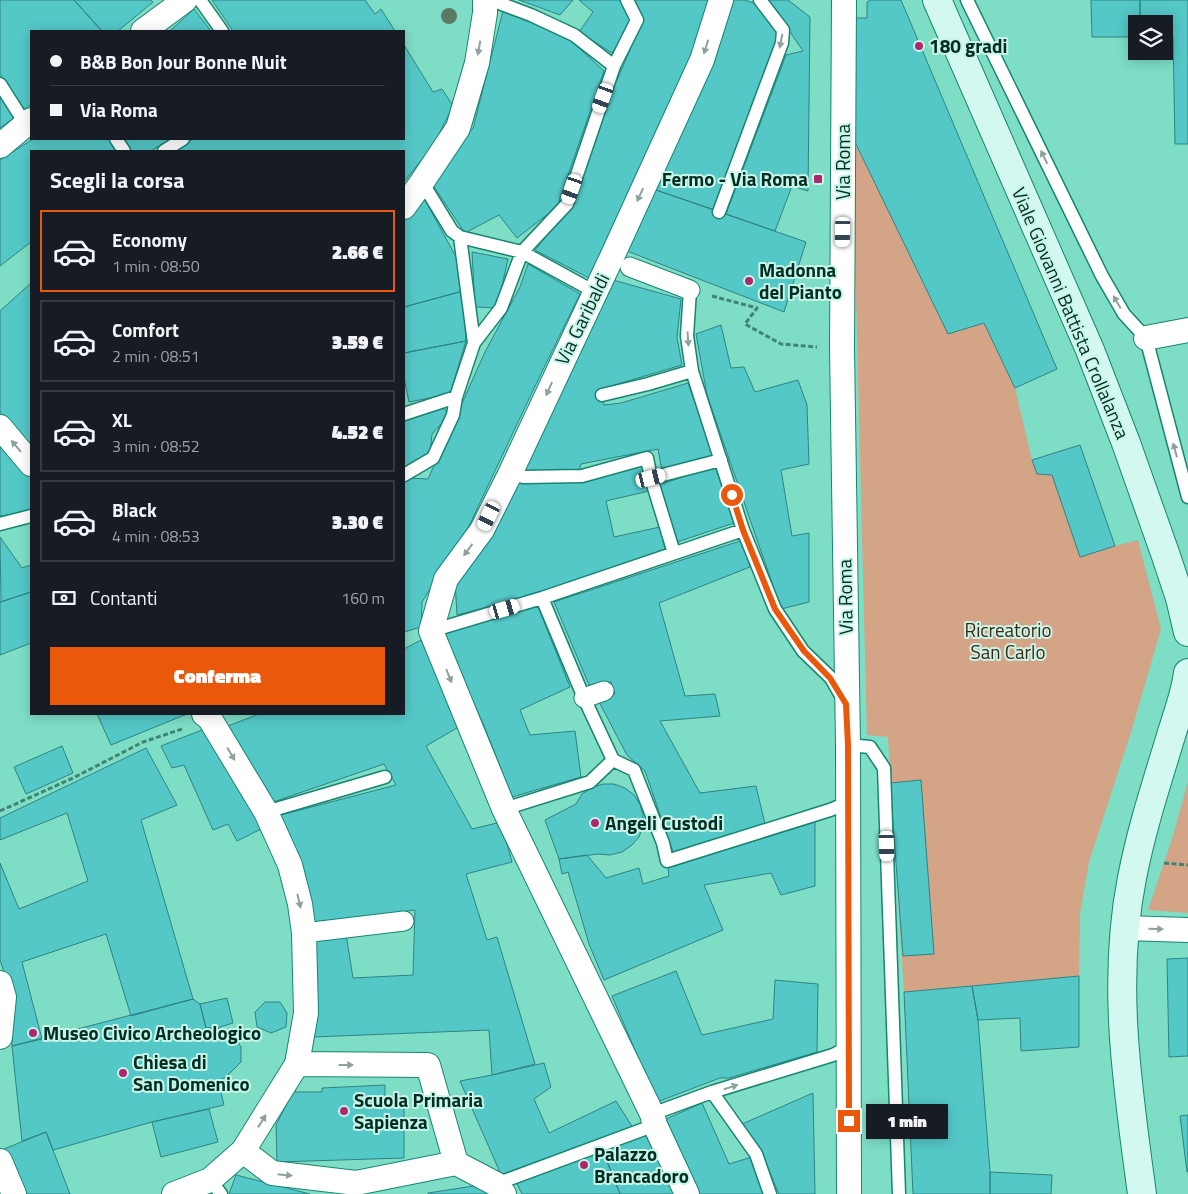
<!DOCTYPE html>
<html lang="it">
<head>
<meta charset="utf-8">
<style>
  :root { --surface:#171b24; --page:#242831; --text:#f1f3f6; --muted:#9ea1a6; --line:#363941; --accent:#ea580c }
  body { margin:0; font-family:"Titillium Web",sans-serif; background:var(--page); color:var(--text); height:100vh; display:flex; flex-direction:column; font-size:19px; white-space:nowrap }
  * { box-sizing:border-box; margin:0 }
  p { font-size:16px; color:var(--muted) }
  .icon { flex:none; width:28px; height:28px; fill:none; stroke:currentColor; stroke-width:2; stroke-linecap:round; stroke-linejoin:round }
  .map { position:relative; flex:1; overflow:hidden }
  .side { position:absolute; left:30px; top:150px; width:375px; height:565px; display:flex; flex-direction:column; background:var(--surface); border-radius:0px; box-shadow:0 2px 12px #0003 }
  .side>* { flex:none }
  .banner { position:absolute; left:30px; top:30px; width:375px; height:110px; border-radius:0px; box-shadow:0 2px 12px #0003; display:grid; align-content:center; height:110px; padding:0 20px; background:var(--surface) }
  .tools { position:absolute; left:1128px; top:15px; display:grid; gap:10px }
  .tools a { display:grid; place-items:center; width:45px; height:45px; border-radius:0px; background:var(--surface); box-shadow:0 2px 12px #0003; font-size:25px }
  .end { position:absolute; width:22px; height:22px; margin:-11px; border:6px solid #ea580c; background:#fff; box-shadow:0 0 0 2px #fff }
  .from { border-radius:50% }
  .bubble { position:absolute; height:35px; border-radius:0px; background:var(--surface); box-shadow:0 2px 12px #0003; font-size:16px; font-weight:800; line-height:35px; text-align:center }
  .car { position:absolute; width:15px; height:30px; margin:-15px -8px; border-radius:6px; box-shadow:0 0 4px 1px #0007; background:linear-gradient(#fff 24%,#345 0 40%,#fff 0 76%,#345 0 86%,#fff 0) }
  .banner b { display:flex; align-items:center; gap:18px; height:48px; font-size:19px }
  .banner b+b { border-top:1px solid var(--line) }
  .banner i { width:12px; height:12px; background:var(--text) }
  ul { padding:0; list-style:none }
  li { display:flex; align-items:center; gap:15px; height:82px; margin:0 10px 8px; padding:0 10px; border:2px solid var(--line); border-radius:0px }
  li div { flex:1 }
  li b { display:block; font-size:19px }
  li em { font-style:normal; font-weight:800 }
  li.selected { border-color:var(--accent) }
  li>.icon { width:45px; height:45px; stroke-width:1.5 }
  h2 { padding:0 20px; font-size:22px; line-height:60px }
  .pay { display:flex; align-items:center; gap:12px; height:55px; padding:0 20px; font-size:19px }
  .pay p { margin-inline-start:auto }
  .button { display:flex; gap:10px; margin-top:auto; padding:10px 20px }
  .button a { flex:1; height:58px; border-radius:0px; background:var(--accent); color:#fff; font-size:20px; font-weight:800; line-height:58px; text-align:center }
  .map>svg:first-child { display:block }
</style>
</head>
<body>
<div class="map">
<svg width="1188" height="1194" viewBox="0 0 1188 1194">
  <rect width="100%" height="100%" fill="#7edec5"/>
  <path fill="#d3a486" d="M852,139l32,60 100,124 31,65 17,72 48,-15 35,101 23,-6 23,89 -29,100 -43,133 -9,51 -1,63 -175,16 -16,-255 -21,-2z
    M1188,781v132l-40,-3 25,-74z"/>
  <path fill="#54c7c7" stroke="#2f8382" d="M0,0h74l28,31h-71v73l-7,6 -24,-36z
    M74,0h77l2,2 -35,29h-16z
    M212,0h153l10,14 6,-5 14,22h-162z
    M519,0h54l-13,15z
    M579,0h43l12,20 -22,33 -33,-21 14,-20z
    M633,0h80l-16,54 -51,108 -57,116 -54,-28 36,-44 27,-81 45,-106z
    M730,0h15l14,5 21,27 -65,178 -59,-20z
    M768,0h20l22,17 -2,174 -16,-5 -17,45 -49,-17 60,-159 17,-4z
    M871,0h30l156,369 -42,19 -31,-65 -36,11 -96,-198 3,-118h12v-16z
    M1091,0h49v24h-4v13h-44z
    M1140,0h48v144h-13l-2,-107h-9v-13h-24z
    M194,9l17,22h-41z
    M503,11l65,27 36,33 -47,136 -40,31 -18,-23 -34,18 -35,-52 43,-53z
    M404,45l29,47 9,-3 11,17 -19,38 -30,38v-31h-231l20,-12h211z
    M0,94l15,23 -15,11z
    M33,139h79l8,12h-89v91l-31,24v-106z
    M123,139h47l-19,12h-20z
    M656,190l150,52 -22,70 -157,-61z
    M425,200l36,66 2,25 -59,16v-87z
    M472,252l36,7 -11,49 -22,-1z
    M528,264l52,30 -44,90 -67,142 -47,76 -1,25 -17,5v-151l4,-3 20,1 57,-127 35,-65z
    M613,280l68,19 -4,38 5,28 -78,23 -2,7 2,10 17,-2 67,-20 27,76 -53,12 -4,-22 -77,15 -2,6 -55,1z
    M31,283v161l-2,2 -29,-34v-101z
    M463,291l3,50 -62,12v-46z
    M721,325l10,43 13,-1 11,25 43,-12 9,25 2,59 -28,6 11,66 17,-3v69l-28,7 -74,-214 -11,-61z
    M466,341l-16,53 -41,8 -5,-24v-25z
    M442,406l7,9 -17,19 -2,20 -26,14v-47z
    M0,445l31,30v34l-16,5 -15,2z
    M1080,445l35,101 -35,11 -28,-82 -15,-1 -5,-14z
    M643,465l6,26 -43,10 8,36 46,-10 5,22 -134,46 -74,20 -2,-34 46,-61 17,-38z
    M715,466l19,57 -57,19 -18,-57z
    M0,537l22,31 9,-3v27l-30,10z
    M743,540l7,27 -91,36 26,93 30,-2 5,22 -60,5 40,72 56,-7 9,38 -92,28 -28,-81 -18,-16 -29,-55 17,-6 -4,-12 -22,3 -35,-83z
    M31,592v51l-31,12v-53z
    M537,604l33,83 -50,23 10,25 45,-4 6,46 -69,20 -29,-74 -43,-88z
    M421,640l41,85 -36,21 46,83 29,-7 11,40 -46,12 21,66 10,-3 38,127 -43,11 -3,-45 -176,7 -4,-98 37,-5 7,44 60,-3 2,-65 -105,14 -33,-108 119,-31 -12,-21 -111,38 -45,-76 31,-12h145v-65z
    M97,714h90l-76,31z
    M207,728l56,100 -26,13 -9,-17 -15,6 -29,-65 -12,3 -11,-22z
    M62,746l11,27 -47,21 -12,-27z
    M146,748l31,57 -36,15 52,179 -62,17 -25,-82 -84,28 20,77 -30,7v-50l-12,-36v-97l19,46 69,-28 -21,-68 -67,27v-22z
    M921,780l13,174 -31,2 -13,-173z
    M603,784h11l11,4 9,7 6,9 3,11v11l-4,11 -7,8 -10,7 -12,3 -12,-1 -39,5 -14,-39 31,-16 6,-10 11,-7z
    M815,822v64l-34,9 -10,-22 -67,12 19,45 -119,50 -15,-36 -21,-72 -6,2 -3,-15 28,-4 19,23 33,-10 4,16 26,-8 -1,-8z
    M1188,958v98l-19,1 -2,-98z
    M676,971l26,64 71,-16 2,-39 43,4 -1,68 -88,26h-9l-63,24 -45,-106z
    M1079,976v71l-58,4 -1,-33 -42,2 -6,-34z
    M972,986l6,34 12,152v22h-77l-9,-202z
    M227,998l6,25 -16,5h-11l-6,-24z
    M193,999l7,5 6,24h11l11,4 7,5 6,10v15l-14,14 -9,5 6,24 -72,17 -99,28 -7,-18 -24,9 -10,-95z
    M265,1002h15l7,11 -1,14 -15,6 -14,-6 -2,-15z
    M544,1063l7,24 -17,12 15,34 67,-32 17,27 -131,49 -42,-96 32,-6z
    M385,1085v12l19,-1v62l-127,4 -1,-37 17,-33h29v-4z
    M813,1093l2,101h-36l-16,-38 -21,-32z
    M702,1103l27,61 23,-7 12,37h-66l-32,-75z
    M209,1109l9,33 -57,15 -9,-35z
    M1188,1115v57h-1l-7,-56z
    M46,1132l24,62h-48l-18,-45z
    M645,1134l31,60h-56l-18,-45z
    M602,1149l18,45h-98l-7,-14z
    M990,1172l62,3 -1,19h-61z
    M236,1175l74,19h-81z
    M487,1184l6,10h-65v-1z"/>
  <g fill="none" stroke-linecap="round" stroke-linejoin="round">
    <defs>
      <path id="service" d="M200,0l22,31
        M491,0l40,15 43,20 40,31
        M967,0l135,276 22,38 22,24 42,159
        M0,84l26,41
        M116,139l8,12
        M164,151l19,-12
        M422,182l30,49 8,6 62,15 45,-48 47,-138 23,-46 -10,-20
        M719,212l63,-169 1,-13 -23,-30
        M460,237l14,106
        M690,290l-3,46 5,35 51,159 32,79 28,42 28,27 12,21
        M602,395l46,-11 44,-13
        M404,414l52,-17
        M510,474l13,3 59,-1 65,-18 4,20 70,-18
        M404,475l29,-17 20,-43 3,-18 18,-54 27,-35 21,-56 73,40
        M651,478l23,75
        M0,524l31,-8
        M431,631l111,-33 201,-68
        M848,745l22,2 14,21 15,426
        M613,760l21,10 29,73 4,18 163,-51 17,-7
        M504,809l86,-27 23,-22 -29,-62 -42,-100
        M266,812l119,-35
        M712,1092l44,62 14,40
        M652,1114l60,-22 121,-37 15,-8
        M210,1180l11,14
        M496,1184l159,-59"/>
      <path id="pedestrian" d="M630,267l60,23
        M584,698l20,-7
        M304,933l100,-12"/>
      <path id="minor" d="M844,0l-2,348 6,397 1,449
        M143,31l42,-31
        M0,146l31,-26
        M404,207l18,-25 36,-54 19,-65 8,-50v-13
        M1146,338l42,-8
        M0,427l31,37
        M1124,928l64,2
        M0,983l4,14 -4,40
        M297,1064l131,1 28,98 40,21 8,10
        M243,1151l29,22 84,10 100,-20
        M0,1161l14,33
        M174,1194l36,-14 33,-29 54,-87 9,-51 -2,-80 -4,-29 -10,-39 -24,-53 -56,-93 -6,-5
        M687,1194l-32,-69 -3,-11 -148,-305 -73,-178 15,-52 36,-49 28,-56 101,-215 91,-199 19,-60"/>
      <path id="secondary" d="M937,0l153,350 36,93 40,113 14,42 8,34
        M1142,1194c-14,-104 -31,-211 -10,-316 9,-47 24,-93 38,-139 6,-21 15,-43 18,-66"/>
    </defs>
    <use href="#service" stroke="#178570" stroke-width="15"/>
    <use href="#pedestrian" stroke="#178570" stroke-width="21"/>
    <use href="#minor" stroke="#178570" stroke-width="26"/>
    <use href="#secondary" stroke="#178570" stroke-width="30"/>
    <path stroke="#3f8473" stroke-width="3" stroke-dasharray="5 2.5" stroke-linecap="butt" d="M712,296l45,12 -12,16 36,20 36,3
      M0,811l73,-33 70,-36 39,-13
      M1164,863l24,2"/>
    <use href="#service" stroke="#fff" stroke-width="12"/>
    <use href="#pedestrian" stroke="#fff" stroke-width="19"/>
    <use href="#minor" stroke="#fff" stroke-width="24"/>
    <use href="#secondary" stroke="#d2f8ef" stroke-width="28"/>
  </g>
  <circle fill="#5d7963" cx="449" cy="16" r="8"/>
  <defs><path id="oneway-solid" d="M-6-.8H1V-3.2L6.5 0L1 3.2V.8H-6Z" transform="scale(1.25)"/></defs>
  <g fill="#8da19d">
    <use href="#oneway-solid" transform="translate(781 41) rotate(101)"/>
    <use href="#oneway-solid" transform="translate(706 47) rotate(107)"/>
    <use href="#oneway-solid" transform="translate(479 48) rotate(100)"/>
    <use href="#oneway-solid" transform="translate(1044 157) rotate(-116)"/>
    <use href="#oneway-solid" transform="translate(640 195) rotate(115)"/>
    <use href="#oneway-solid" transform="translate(1117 302) rotate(-120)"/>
    <use href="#oneway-solid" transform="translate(688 339) rotate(86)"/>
    <use href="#oneway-solid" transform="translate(549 389) rotate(114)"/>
    <use href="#oneway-solid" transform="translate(16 446) rotate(-130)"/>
    <use href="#oneway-solid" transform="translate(1175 450) rotate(-105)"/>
    <use href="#oneway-solid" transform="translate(468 550) rotate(126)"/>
    <use href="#oneway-solid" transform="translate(449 676) rotate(68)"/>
    <use href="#oneway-solid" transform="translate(231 754) rotate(59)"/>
    <use href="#oneway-solid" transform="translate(299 901) rotate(77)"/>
    <use href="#oneway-solid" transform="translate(1156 929) rotate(2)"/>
    <use href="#oneway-solid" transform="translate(346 1065)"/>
    <use href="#oneway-solid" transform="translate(731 1087) rotate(-17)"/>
    <use href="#oneway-solid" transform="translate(262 1121) rotate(-58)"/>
    <use href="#oneway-solid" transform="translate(285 1175) rotate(6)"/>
  </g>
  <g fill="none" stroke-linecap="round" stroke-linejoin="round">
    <path stroke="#ea580c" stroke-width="6" d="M732,495l11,35 32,79 29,42 26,27 16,26 2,41 1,376"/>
  </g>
  <g fill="#ae266b" stroke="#c8f5e7" stroke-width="2">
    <circle cx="919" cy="46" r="5"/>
    <rect x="813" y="174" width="10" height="10" rx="2.5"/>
    <circle cx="749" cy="281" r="5"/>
    <circle cx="595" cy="823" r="5"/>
    <circle cx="33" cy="1033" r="5"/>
    <circle cx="123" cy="1073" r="5"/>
    <circle cx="344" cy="1111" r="5"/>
    <circle cx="584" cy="1165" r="5"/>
  </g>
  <g text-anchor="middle" stroke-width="4" stroke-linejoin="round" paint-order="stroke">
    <g font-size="19" font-weight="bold" fill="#022e25" stroke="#c8f5e7" text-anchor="start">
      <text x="929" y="53">180 gradi</text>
      <text x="808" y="186" text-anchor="end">Fermo - Via Roma</text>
      <text x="759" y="277">Madonna<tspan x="759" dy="22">del Pianto</tspan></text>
      <text x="605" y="830">Angeli Custodi</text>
      <text x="43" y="1040">Museo Civico Archeologico</text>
      <text x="133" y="1069">Chiesa di<tspan x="133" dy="22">San Domenico</tspan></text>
      <text x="354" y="1107">Scuola Primaria<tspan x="354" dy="22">Sapienza</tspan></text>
      <text x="594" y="1161">Palazzo<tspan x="594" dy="22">Brancadoro</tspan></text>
    </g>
    <g font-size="19" fill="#022e25" stroke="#c8f5e7">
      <text transform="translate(843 162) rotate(-90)" y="7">Via Roma</text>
      <text transform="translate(1071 313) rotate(67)" y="7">Viale Giovanni Battista Crollalanza</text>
      <text transform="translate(582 319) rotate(-64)" y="7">Via Garibaldi</text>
      <text transform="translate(845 597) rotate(-91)" y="7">Via Roma</text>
    </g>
    <g font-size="19" fill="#422612" stroke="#c8f5e7">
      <text x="1008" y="637">Ricreatorio<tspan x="1008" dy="22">San Carlo</tspan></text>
    </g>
  </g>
</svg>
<div class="tools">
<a><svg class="icon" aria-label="layers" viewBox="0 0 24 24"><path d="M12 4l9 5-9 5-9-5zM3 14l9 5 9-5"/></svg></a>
</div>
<i class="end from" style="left:732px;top:495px"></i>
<i class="end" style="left:849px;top:1121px"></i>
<div class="bubble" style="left:866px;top:1104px;width:82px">1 min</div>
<i class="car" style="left:603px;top:98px;rotate:200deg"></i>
<i class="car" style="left:572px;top:189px;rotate:199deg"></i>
<i class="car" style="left:843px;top:232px;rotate:181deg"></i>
<i class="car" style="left:651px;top:478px;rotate:76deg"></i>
<i class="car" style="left:489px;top:516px;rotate:206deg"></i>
<i class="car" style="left:505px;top:609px;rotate:74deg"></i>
<i class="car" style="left:887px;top:846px;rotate:178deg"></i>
<div class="banner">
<b><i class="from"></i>B&amp;B Bon Jour Bonne Nuit</b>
<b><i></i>Via Roma</b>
</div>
<section class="side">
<h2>Scegli la corsa</h2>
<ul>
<li class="selected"><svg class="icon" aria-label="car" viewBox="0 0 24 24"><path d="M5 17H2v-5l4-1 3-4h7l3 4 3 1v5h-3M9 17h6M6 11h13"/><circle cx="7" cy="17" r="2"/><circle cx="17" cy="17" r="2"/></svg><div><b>Economy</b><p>1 min · 08:50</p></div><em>2.66 €</em></li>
<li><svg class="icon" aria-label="car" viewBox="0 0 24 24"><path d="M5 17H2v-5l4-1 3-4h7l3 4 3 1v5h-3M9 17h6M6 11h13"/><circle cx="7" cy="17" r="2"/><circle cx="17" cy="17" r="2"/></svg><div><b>Comfort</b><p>2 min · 08:51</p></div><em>3.59 €</em></li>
<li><svg class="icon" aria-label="car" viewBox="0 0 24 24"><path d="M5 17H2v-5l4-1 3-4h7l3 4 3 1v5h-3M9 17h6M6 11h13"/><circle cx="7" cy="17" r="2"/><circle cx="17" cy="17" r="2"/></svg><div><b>XL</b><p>3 min · 08:52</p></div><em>4.52 €</em></li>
<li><svg class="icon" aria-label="car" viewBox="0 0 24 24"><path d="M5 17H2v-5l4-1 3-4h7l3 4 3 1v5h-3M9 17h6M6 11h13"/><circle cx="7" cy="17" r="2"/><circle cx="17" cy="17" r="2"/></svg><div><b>Black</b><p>4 min · 08:53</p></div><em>3.30 €</em></li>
</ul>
<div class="pay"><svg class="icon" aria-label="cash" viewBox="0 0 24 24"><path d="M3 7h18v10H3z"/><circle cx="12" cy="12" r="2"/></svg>Contanti<p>160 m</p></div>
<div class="button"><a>Conferma</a></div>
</section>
</div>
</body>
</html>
